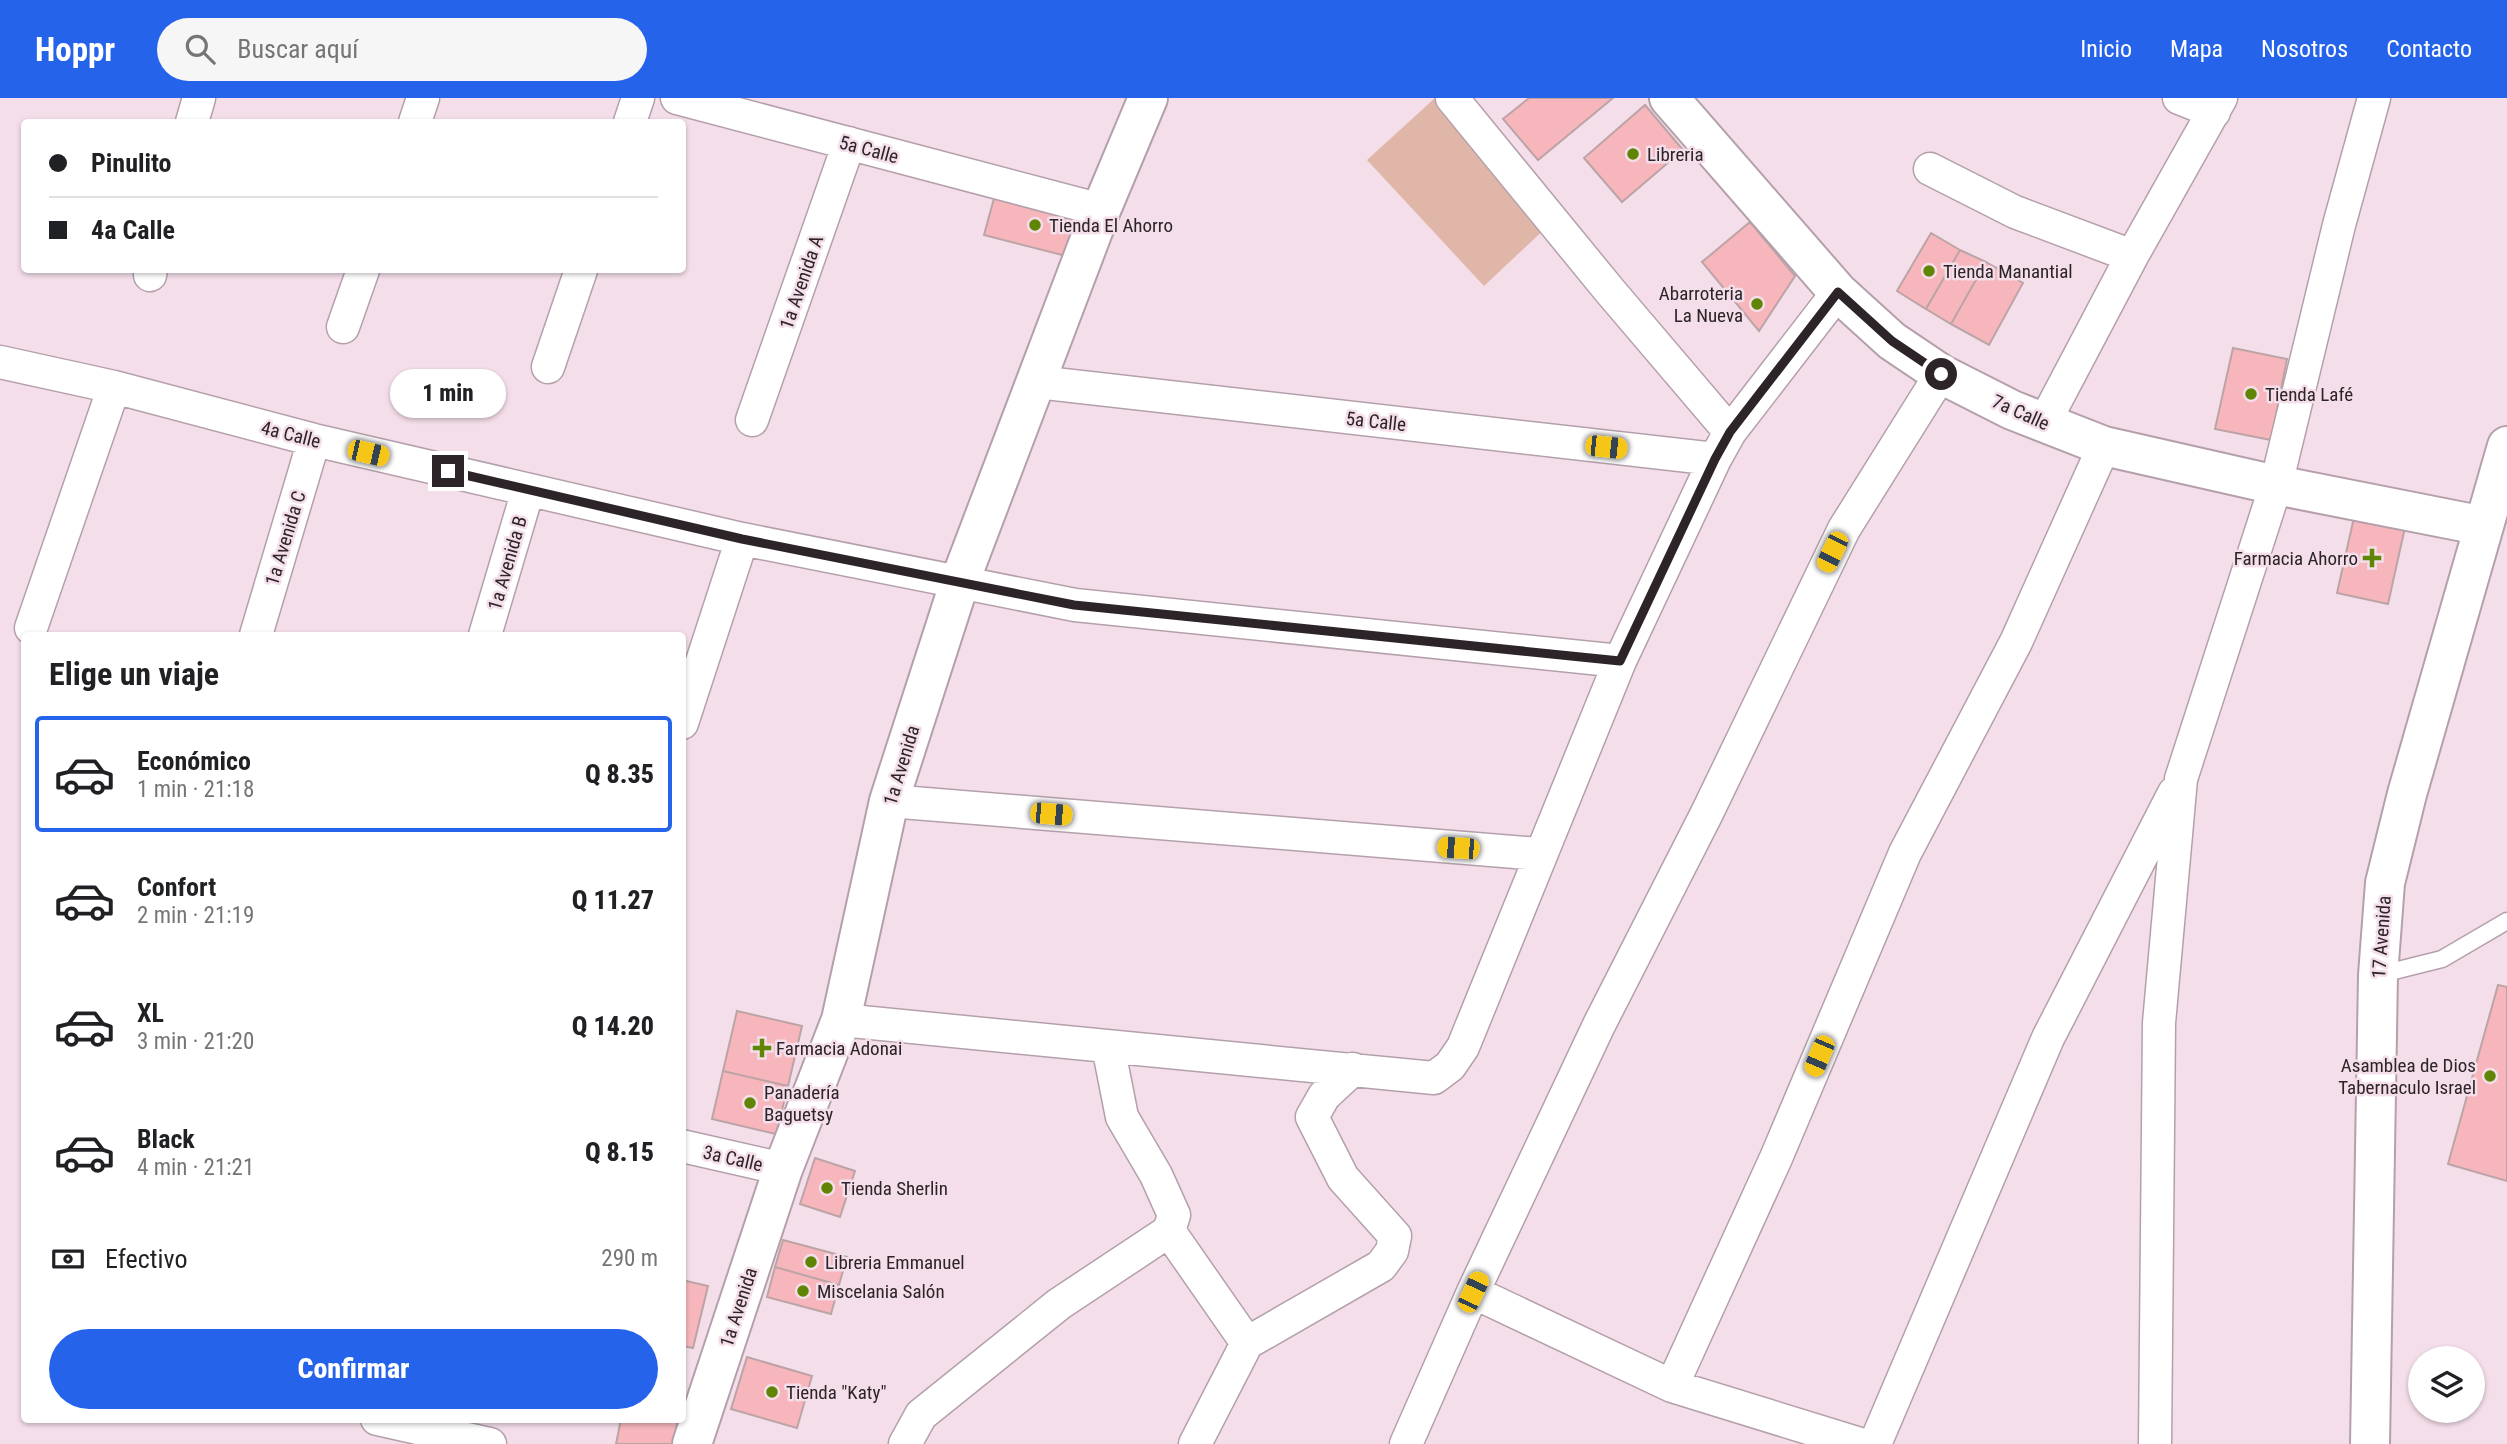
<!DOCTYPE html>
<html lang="es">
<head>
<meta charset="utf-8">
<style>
  :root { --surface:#fff; --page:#f6f6f6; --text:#202124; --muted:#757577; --line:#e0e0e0; --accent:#2563eb }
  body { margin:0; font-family:"Roboto Condensed",sans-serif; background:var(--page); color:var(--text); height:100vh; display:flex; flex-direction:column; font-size:26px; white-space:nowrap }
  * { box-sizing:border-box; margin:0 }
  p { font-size:23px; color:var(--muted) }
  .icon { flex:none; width:38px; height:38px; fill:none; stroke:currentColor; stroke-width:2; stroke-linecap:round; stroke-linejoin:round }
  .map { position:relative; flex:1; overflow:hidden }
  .sheet { position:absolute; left:21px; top:534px; width:665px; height:791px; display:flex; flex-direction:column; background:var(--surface); border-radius:7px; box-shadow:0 2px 5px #0004 }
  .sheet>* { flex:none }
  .hud { position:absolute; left:21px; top:21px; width:665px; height:154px; border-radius:7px; box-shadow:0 2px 5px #0004; display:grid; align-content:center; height:154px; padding:0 28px; background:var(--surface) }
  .fabs { position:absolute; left:2408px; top:1248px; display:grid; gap:14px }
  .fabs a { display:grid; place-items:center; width:77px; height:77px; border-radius:50%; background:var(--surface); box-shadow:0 2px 5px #0004; font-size:35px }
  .end { position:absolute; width:32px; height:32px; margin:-16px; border:9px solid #2c2428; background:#fff; box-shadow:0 0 0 4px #fff }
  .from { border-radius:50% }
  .bubble { position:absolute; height:49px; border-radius:24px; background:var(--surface); box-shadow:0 2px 5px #0004; font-size:23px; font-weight:800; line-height:49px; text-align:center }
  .car { position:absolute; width:21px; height:42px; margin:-21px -10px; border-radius:9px; box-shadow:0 0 5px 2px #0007; background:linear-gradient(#f5c518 24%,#345 0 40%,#f5c518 0 76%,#345 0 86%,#f5c518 0) }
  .hud b { display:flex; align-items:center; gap:24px; height:66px; font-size:26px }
  .hud b+b { border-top:2px solid var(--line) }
  .hud i { width:18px; height:18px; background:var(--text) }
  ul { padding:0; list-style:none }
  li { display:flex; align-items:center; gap:21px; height:116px; margin:0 14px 10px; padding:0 14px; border:4px solid transparent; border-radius:7px }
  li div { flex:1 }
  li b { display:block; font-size:26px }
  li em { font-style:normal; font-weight:800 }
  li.current { border-color:var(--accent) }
  li>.icon { width:63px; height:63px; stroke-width:1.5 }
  h2 { padding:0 28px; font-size:32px; line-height:84px }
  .pay { display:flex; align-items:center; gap:18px; height:77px; padding:0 28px; font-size:26px }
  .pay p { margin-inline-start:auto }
  .cta { display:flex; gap:14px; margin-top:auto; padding:14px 28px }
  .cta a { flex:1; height:80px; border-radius:42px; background:var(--accent); color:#fff; font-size:28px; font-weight:800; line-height:80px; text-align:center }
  header { display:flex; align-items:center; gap:42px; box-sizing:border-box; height:98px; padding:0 35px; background:var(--accent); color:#fff }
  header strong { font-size:33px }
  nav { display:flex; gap:38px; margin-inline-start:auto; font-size:24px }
  .search { width:490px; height:63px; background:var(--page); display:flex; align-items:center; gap:18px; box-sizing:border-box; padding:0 24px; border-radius:38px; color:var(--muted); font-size:26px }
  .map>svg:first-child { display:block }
</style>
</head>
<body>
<header>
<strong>Hoppr</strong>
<div class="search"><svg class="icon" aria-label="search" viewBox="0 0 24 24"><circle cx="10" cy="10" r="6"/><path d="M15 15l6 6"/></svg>Buscar aquí</div>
<nav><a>Inicio</a><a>Mapa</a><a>Nosotros</a><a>Contacto</a></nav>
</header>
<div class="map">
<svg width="2507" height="1346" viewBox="0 0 2507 1346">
  <rect width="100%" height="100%" fill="#f4deea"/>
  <path fill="#dfb6a7" d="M1435,0l116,125 -67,63 -117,-126z"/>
  <path fill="#f6b6bc" stroke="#bca4a6" stroke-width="2" d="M1529,0h84l-75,62 -35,-41z
    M1645,7l38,45 -61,52 -38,-44z
    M996,93l89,23 -11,44 -90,-23z
    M1750,124l45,54 -36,55 -57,-69z
    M1931,135l29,17 -34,59 -29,-18z
    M1960,152l26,12 -35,62 -25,-15z
    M1986,164l37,21 -34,62 -38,-21z
    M2233,250l54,11 -16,81 -56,-11z
    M2355,415l51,10 -18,81 -51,-11z
    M2498,887l9,2v194l-59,-17z
    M737,913l65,15 -14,60 -65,-15z
    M723,973l65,15 -12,48 -64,-15z
    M815,1060l40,13 -15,46 -40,-13z
    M783,1142l64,17 -8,28 -64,-18z
    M775,1169l64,18 -8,29 -64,-17z
    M682,1182l26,6 -15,62 -11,-2z
    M747,1259l65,19 -15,52 -66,-19z
    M621,1321h57l-5,25h-57z"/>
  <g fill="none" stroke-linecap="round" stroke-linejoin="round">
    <defs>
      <path id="service" d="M2378,877l64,-16 65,-38"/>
      <path id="minor" d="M677,0l424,112
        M1452,0l158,193 120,141
        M2179,0l35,14
        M192,24l7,-24
        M415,24l8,-24
        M630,24l8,-24
        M1930,71l85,43 117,44
        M150,177l1,-5
        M343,229l20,-57
        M0,264l114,25 200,53 428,99 333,66 545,56
        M548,269l33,-97
        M1037,284l678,77
        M752,322l97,-277
        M2044,325l88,-167 89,-158
        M31,530l83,-241
        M256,537l58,-195
        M485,537l43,-145
        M682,625l60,-184
        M889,703l650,53
        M841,922l593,58 16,-12 13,-19 157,-386 95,-202 15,-27 108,-140
        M682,1048l101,23
        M1169,1133l78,112 -52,101
        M1473,1194l199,94 188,58
        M1247,1245l134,-77 11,-15 3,-15 -52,-58 -31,-61 12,-21 29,-27
        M1672,1288l104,-228 129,-305 111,-211 88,-196
        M377,1321l113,25
        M905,1346l16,-29 138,-111 110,-73 5,-16 -18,-40 -34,-58 -14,-71
        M1406,1346l67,-152 126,-267 108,-212 137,-284 97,-155
        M1875,1346l173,-406 126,-245
        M2155,1346l4,-421 22,-244 95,-294 63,-260 35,-127"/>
      <path id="tertiary" d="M1669,0l169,194 54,49 49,33 71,36 92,36 172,39 208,41
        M692,1346l91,-275 58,-149 48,-219 71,-220 141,-371 47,-112
        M2370,1346l8,-469 7,-92 22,-89 100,-348"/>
    </defs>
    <use href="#service" stroke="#b4a0ab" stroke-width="19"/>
    <use href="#minor" stroke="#b4a0ab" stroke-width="35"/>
    <use href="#tertiary" stroke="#b4a0ab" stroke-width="42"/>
    <use href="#service" stroke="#fff" stroke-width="16"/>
    <use href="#minor" stroke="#fff" stroke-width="32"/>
    <use href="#tertiary" stroke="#fff" stroke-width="38"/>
  </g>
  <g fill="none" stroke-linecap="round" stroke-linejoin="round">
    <path stroke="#2c2428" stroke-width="9" d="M448,373l294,68 332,66 546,56 95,-202 15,-27 108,-140 54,49 49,33"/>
  </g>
  <g fill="#608403" stroke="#f4deea" stroke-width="2.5">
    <circle cx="1633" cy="56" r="7"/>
    <circle cx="1035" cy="127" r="7"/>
    <circle cx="1929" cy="173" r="7"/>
    <circle cx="1757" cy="206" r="7"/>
    <circle cx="2251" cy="296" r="7"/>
    <path d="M2368.5 449.5h7v7h7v7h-7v7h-7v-7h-7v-7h7z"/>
    <path d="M758.5 939.5h7v7h7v7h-7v7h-7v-7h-7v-7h7z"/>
    <circle cx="2490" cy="978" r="7"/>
    <circle cx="750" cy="1005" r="7"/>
    <circle cx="827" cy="1090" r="7"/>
    <circle cx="811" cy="1164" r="7"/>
    <circle cx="803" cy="1193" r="7"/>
    <circle cx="772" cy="1294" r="7"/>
  </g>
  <g text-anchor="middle" stroke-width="5" stroke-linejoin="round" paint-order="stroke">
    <g font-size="19" fill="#2c2428" stroke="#f4deea">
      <text transform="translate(869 51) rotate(15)" y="7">5a Calle</text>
      <text transform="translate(801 184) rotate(-71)" y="7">1a Avenida A</text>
      <text transform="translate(2021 314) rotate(24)" y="7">7a Calle</text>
      <text transform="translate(1376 323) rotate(6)" y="7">5a Calle</text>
      <text transform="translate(291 336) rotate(14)" y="7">4a Calle</text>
      <text transform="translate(285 440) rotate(-73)" y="7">1a Avenida C</text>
      <text transform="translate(507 465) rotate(-74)" y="7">1a Avenida B</text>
      <text transform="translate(901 667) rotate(-73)" y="7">1a Avenida</text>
      <text transform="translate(2381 839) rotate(-86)" y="7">17 Avenida</text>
      <text transform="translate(733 1060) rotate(13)" y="7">3a Calle</text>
      <text transform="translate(738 1209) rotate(-72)" y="7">1a Avenida</text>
    </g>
    <g font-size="19" fill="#2c2428" stroke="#f4deea" text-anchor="start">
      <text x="1647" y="63">Libreria</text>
      <text x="1049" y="134">Tienda El Ahorro</text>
      <text x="1943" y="180">Tienda Manantial</text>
      <text x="1743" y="202" text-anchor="end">Abarroteria<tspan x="1743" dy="22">La Nueva</tspan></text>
      <text x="2265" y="303">Tienda Lafé</text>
      <text x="2358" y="467" text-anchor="end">Farmacia Ahorro</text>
      <text x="776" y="957">Farmacia Adonai</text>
      <text x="2476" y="974" text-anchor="end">Asamblea de Dios<tspan x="2476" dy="22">Tabernaculo Israel</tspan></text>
      <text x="764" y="1001">Panadería<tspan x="764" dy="22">Baguetsy</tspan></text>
      <text x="841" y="1097">Tienda Sherlin</text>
      <text x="825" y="1171">Libreria Emmanuel</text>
      <text x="817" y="1200">Miscelania Salón</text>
      <text x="786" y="1301">Tienda "Katy"</text>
    </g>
  </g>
</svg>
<div class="fabs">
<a><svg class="icon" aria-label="layers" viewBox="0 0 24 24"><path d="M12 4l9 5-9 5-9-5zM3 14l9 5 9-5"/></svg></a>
</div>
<i class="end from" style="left:1941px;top:276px"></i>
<i class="end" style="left:448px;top:373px"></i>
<div class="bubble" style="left:390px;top:271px;width:116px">1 min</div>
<i class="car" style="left:1606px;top:349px;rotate:96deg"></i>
<i class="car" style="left:368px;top:355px;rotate:103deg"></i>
<i class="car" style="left:1832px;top:454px;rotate:206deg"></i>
<i class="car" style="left:1051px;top:716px;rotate:95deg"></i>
<i class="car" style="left:1458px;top:750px;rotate:274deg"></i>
<i class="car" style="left:1819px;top:958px;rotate:203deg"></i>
<i class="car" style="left:1473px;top:1194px;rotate:25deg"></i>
<div class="hud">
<b><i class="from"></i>Pinulito</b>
<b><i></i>4a Calle</b>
</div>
<section class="sheet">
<h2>Elige un viaje</h2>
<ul>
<li class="current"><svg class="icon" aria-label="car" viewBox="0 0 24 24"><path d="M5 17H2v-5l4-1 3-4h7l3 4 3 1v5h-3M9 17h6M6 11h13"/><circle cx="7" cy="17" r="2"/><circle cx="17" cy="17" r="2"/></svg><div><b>Económico</b><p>1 min · 21:18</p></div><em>Q 8.35</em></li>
<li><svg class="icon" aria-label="car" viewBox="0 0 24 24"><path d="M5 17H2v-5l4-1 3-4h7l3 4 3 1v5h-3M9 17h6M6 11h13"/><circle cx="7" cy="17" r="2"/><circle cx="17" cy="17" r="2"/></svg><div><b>Confort</b><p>2 min · 21:19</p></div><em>Q 11.27</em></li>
<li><svg class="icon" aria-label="car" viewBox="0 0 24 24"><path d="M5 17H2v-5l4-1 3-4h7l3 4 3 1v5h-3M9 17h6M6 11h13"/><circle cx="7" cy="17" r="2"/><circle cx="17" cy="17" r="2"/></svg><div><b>XL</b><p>3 min · 21:20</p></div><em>Q 14.20</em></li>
<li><svg class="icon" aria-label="car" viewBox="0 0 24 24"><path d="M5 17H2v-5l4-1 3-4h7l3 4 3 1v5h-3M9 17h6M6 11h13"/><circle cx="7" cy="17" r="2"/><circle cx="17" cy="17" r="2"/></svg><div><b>Black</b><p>4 min · 21:21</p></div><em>Q 8.15</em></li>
</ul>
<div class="pay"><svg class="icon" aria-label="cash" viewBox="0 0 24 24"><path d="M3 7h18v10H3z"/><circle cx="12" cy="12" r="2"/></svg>Efectivo<p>290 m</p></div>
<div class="cta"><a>Confirmar</a></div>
</section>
</div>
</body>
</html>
